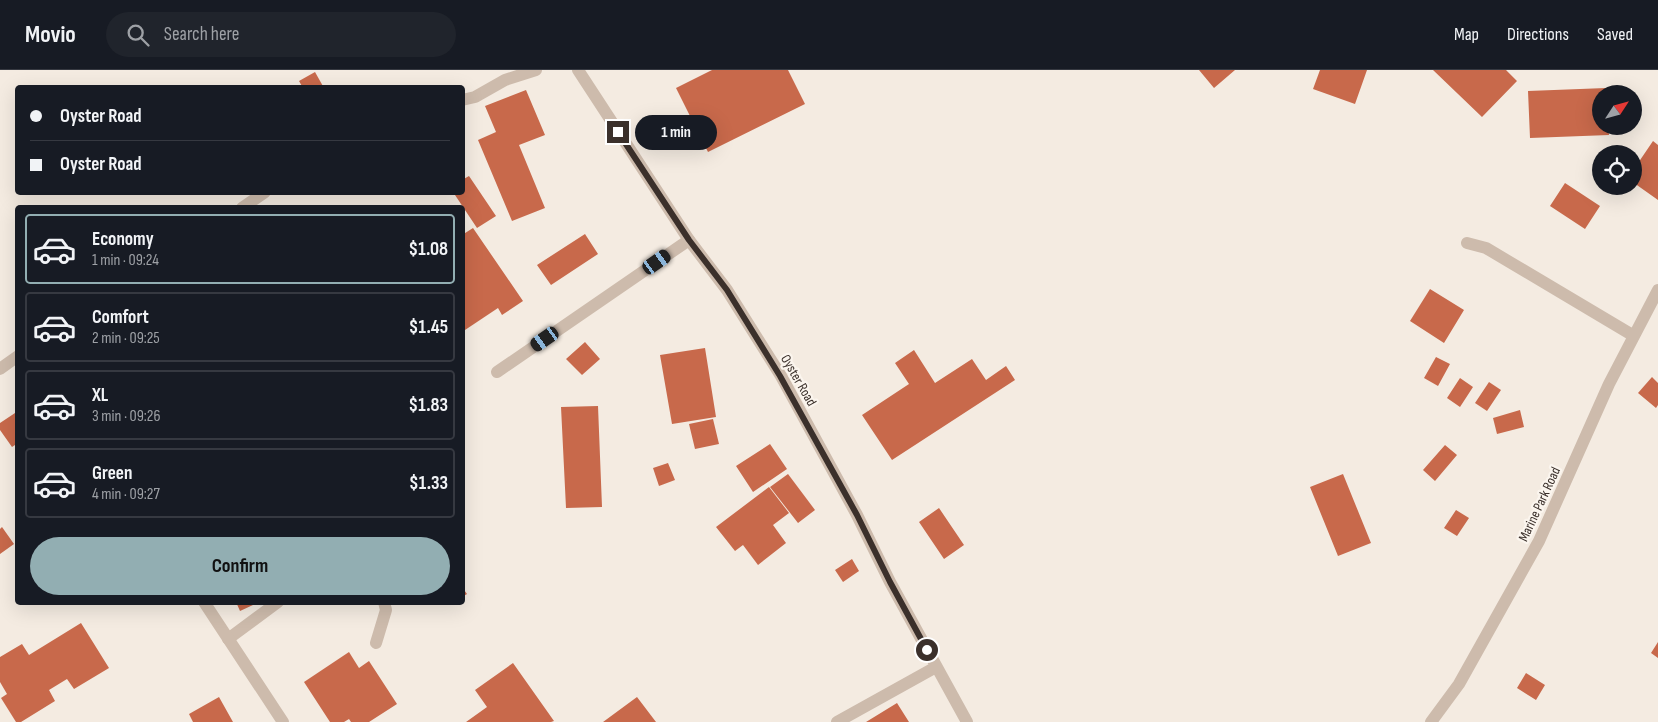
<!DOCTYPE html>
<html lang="en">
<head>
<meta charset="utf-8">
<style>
  :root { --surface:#171b24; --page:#20242c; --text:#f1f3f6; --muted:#9ea1a6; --line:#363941; --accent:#92aeb2 }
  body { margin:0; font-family:"Sofia Sans Condensed",sans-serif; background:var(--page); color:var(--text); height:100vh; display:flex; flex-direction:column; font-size:19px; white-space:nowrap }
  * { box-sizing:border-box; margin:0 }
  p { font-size:16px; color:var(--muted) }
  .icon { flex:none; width:28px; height:28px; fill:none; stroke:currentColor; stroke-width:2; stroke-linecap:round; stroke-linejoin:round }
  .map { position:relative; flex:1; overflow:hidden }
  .sheet { position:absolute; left:15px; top:135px; width:450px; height:400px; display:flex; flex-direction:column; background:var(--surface); border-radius:5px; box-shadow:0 5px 20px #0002 }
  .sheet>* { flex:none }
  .top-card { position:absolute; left:15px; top:15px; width:450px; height:110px; border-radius:5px; box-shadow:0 5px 20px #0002; display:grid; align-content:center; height:110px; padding:0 15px; background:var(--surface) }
  .needle { width:32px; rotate:54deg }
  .tools { position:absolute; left:1592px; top:15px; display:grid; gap:10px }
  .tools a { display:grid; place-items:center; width:50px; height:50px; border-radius:50%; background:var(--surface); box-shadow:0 5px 20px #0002; font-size:25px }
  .end { position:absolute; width:22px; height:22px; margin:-11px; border:6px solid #3b302b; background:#fff; box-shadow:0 0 0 2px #fff }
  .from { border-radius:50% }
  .bubble { position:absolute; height:35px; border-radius:18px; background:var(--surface); box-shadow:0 5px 20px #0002; font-size:16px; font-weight:700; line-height:35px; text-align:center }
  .car { position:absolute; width:15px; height:30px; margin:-15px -8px; border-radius:6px; box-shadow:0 0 4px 1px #0007; background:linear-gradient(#222 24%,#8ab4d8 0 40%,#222 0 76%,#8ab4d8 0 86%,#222 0) }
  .top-card b { display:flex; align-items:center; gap:18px; height:48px; font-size:19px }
  .top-card b+b { border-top:1px solid var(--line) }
  .top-card i { width:12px; height:12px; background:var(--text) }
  ul { padding:9px 0 0; list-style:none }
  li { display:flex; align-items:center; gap:15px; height:70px; margin:0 10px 8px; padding:0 5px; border:2px solid var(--line); border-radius:5px }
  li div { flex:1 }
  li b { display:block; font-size:19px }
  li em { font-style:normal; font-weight:700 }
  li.selected { border-color:var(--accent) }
  li>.icon { width:45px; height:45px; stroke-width:1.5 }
  .button { display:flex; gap:10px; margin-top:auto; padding:10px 15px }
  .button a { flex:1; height:58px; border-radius:30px; background:var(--accent); color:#111; font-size:20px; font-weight:700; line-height:58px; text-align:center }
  header { display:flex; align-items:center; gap:30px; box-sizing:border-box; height:70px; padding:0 25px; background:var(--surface); border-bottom:1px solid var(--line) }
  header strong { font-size:24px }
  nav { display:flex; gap:28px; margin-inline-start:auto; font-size:18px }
  .search { width:350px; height:45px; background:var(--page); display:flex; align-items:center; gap:12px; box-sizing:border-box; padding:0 18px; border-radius:28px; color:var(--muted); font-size:19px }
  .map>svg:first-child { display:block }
</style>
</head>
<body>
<header>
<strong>Movio</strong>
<div class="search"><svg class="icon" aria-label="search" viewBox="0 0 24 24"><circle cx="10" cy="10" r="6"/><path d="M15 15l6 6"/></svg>Search here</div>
<nav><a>Map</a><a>Directions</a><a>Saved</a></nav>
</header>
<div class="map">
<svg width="1658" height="652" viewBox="0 0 1658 652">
  <rect width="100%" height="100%" fill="#f4ebe1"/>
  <path fill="#c8694b" d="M712,0h76l17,34 -97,48 -32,-64z
    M1199,0h36l-21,18z
    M1320,0h47l-12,34 -42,-15z
    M1433,0h73l11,11 -35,36z
    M315,2l9,16h-21l-4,-7z
    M1606,18l1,6h-6v32h7l1,9 -79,3 -2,-47z
    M526,20l19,45 -26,10 26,63 -33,13 -34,-81 18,-8 -11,-26z
    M1653,71l5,4v55l-24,-17v-14z
    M469,106l27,40 -19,12 -24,-36h9v-12z
    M1565,113l35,23 -15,23 -35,-23z
    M473,158l50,73 -21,14 -4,-7 -36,24v-97z
    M585,164l13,20 -47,31 -14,-20z
    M1430,219l34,21 -20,33 -34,-22z
    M585,272l15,17 -18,16 -16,-16z
    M705,278l11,69 -44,7 -12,-69z
    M914,280l21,33 37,-24 14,21 20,-14 9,14 -123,80 -30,-45 47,-31 -14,-21z
    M1436,287l14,7 -12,22 -14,-8z
    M1652,307l6,6v22l-2,3 -18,-15z
    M1460,308l13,9 -13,20 -13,-9z
    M1489,312l12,8 -14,21 -12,-8z
    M598,336l4,101 -36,1 -5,-101z
    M1520,340l4,17 -27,7 -4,-16z
    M18,341v32l-6,4 -12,-17v-7z
    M713,349l6,25 -24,5 -6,-25z
    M770,374l17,25 -34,23 -17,-26z
    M1445,375l12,10 -22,26 -12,-11z
    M668,393l7,17 -16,6 -6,-18z
    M788,404l27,36 -17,13 -28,-36z
    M1343,404l28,69 -33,13 -28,-69z
    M769,417l20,26 -16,12 13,18 -28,22 -15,-20 -8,6 -19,-24z
    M939,438l25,37 -20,14 -25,-37z
    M1456,440l13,8 -12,18 -13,-8z
    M2,457l12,17 -14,10v-25z
    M852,489l7,12 -16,11 -8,-12z
    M462,517l5,7 -5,3z
    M236,532h16l1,3 -13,6z
    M81,553l28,45 -35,21 -7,-10 -18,11 6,11 -34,21h-5l-15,-24 6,-4 -7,-12v-25l22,-13 7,11z
    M1658,572v16l-7,-5z
    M349,582l10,16 10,-7 28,43 -28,18h-18l-2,-3 -5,3h-14l-26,-40z
    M513,593l41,58 -3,1h-85l21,-15 -12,-17z
    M1526,603l19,12 -9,15 -19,-12z
    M219,627l14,25h-40l-4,-8z
    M637,627l19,25h-53z
    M897,633l12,19h-43z"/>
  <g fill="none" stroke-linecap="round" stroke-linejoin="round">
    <path stroke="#cdbbac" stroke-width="12" d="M497,302l192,-132
      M228,569l50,-37
      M376,573l10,-33 -2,-8"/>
    <path stroke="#cdbbac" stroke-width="12" d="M578,0l111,170 38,50 54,86 76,139 33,67 77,140
      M462,30l13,-3 30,-17 31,-10
      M242,138l23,-16
      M1467,173l19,5 148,88
      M0,299l18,-13
      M204,532l79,120
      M837,652l99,-55
      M1431,652l28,-38 80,-143 70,-157 49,-94"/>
  </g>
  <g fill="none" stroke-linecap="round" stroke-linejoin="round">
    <path stroke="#3b302b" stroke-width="6" d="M618,62l71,108 38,50 53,86 77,139 33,67 37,68"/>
  </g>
  <g text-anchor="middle" stroke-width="4.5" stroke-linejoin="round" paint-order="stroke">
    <g font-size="14" fill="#3b302b" stroke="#fbf5ee">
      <text transform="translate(799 310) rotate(60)" y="5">Oyster Road</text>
      <text transform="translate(1539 434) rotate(-65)" y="5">Marine Park Road</text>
    </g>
  </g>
</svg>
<div class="tools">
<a><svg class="needle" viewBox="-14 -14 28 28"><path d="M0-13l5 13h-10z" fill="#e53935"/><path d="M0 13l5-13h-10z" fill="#9ea1a6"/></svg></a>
<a><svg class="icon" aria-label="locate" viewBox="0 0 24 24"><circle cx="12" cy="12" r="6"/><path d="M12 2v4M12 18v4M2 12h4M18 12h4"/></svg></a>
</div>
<i class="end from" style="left:927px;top:580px"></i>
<i class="end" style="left:618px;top:62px"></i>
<div class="bubble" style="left:635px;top:45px;width:82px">1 min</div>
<i class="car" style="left:657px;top:192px;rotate:55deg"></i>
<i class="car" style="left:545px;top:269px;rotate:235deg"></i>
<div class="top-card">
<b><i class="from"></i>Oyster Road</b>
<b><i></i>Oyster Road</b>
</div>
<section class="sheet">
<ul>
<li class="selected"><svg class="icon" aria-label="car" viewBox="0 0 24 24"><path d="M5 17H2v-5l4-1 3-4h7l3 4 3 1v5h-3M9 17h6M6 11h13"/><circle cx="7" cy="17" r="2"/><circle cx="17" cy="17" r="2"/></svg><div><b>Economy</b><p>1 min · 09:24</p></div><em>$1.08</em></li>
<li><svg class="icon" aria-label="car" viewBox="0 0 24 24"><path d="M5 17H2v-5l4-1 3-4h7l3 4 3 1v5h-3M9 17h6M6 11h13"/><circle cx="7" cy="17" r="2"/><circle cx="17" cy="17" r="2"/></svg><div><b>Comfort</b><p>2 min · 09:25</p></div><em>$1.45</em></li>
<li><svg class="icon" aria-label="car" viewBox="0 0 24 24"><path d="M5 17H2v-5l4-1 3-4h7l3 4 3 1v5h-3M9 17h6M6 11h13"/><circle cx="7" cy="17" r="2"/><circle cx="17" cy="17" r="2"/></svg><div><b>XL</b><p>3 min · 09:26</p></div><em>$1.83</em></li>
<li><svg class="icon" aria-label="car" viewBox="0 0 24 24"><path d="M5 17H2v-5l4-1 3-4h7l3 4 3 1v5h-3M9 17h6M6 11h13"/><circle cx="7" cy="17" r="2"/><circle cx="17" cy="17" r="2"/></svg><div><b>Green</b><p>4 min · 09:27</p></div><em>$1.33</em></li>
</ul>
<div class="button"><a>Confirm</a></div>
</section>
</div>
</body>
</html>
